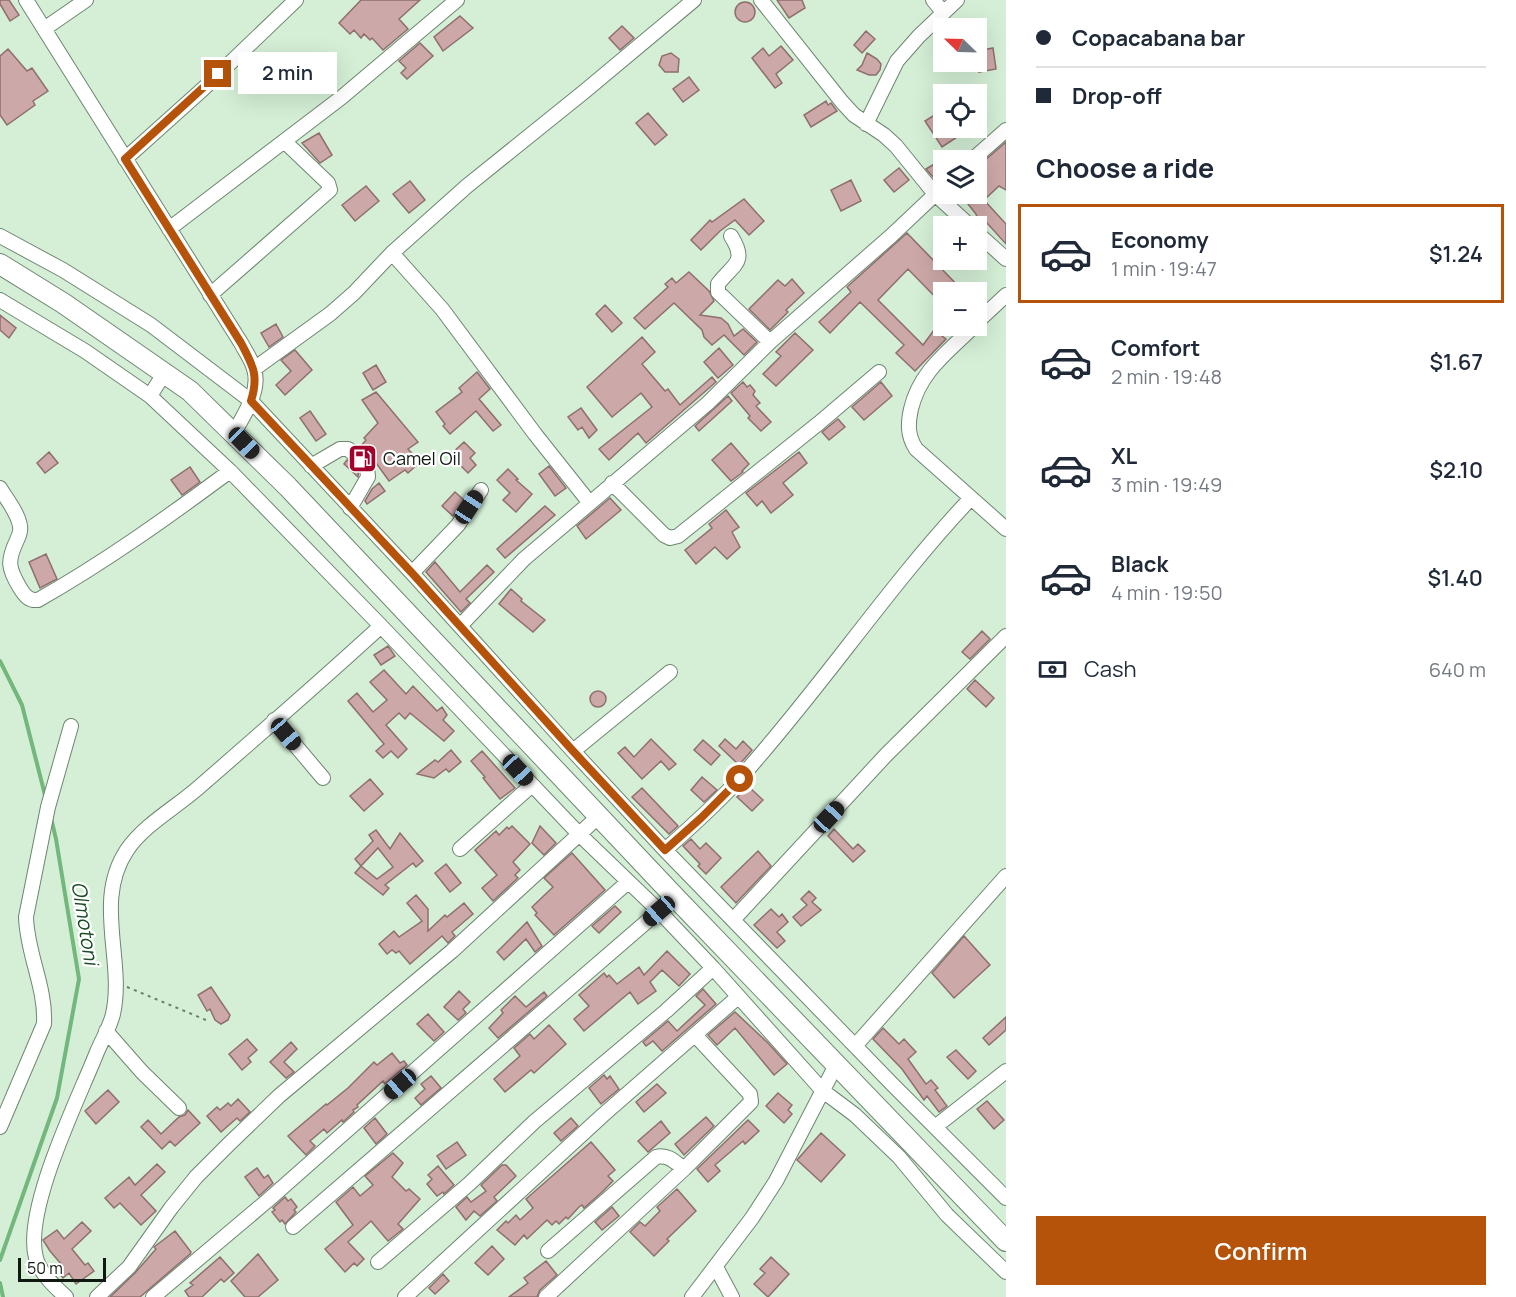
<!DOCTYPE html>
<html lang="en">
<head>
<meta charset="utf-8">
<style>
  :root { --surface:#fff; --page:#f6f6f7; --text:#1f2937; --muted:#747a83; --line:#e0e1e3; --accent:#b45309 }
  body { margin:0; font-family:Manrope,sans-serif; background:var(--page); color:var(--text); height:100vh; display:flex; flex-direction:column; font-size:22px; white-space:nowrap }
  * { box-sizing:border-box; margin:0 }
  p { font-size:20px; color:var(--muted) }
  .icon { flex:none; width:33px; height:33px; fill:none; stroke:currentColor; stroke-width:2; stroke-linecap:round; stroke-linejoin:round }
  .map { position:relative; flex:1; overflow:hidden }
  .side { display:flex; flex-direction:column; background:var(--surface); width:510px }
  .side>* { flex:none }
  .guide { display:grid; align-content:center; height:132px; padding:0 30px; background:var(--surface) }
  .needle { width:39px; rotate:293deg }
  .buttons { position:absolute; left:933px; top:18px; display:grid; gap:12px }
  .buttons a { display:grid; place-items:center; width:54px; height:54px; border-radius:0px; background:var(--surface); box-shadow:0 6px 24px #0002; font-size:30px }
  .scale { position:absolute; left:18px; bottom:15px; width:88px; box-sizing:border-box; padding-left:6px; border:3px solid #0f1911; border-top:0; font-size:16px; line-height:21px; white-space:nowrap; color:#0f1911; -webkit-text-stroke:4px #fff; paint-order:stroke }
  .end { position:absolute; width:27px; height:27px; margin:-14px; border:8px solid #b45309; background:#fff; box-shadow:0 0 0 3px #fff }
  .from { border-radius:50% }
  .bubble { position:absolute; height:42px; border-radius:0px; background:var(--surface); box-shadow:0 6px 24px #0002; font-size:20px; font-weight:600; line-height:42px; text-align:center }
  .car { position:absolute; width:18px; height:36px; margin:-18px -9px; border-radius:8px; box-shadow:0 0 4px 2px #0007; background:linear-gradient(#222 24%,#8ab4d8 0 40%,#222 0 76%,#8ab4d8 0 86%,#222 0) }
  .guide b { display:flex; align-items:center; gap:21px; height:57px; font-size:22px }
  .guide b+b { border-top:2px solid var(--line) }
  .guide i { width:15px; height:15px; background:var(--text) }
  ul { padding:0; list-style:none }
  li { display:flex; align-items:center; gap:18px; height:99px; margin:0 12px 9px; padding:0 18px; border:3px solid transparent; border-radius:0px }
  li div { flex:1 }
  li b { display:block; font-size:22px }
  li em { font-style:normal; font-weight:600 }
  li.selected { border-color:var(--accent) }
  li>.icon { width:54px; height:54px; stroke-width:1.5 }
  h2 { padding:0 30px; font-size:27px; line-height:72px }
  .pay { display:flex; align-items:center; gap:15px; height:66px; padding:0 30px; font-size:22px }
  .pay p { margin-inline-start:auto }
  .primary-button { display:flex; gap:12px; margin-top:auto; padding:12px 30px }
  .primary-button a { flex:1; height:69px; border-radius:0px; background:var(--accent); color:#fff; font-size:24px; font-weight:600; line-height:69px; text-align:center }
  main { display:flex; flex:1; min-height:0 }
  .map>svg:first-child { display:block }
</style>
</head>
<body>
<main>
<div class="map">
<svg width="1006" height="1297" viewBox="0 0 1006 1297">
  <rect width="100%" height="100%" fill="#d4efd6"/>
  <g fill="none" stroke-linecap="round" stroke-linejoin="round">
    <path stroke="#73b77d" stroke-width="4" d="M0,661l22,44 24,94
      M0,1260l57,-162 22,-119 -23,-140 -5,-21
      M0,1283l3,14"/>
  </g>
  <path fill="#cda8a8" stroke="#8f6e6e" stroke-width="1.5" fill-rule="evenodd" d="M0,0h9l10,15 -9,6 -10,-17z
    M361,0h59l-21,19 9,10 -25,21 -11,-12 -2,2 -6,-6 -3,4 -7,-8 -4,4 -11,-11z
    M777,0h25l3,8 -16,10z
    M735 12a10 10 0 1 1 20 0a10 10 0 1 1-20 0Z
    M460,16l13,12 -30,23 -9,-14z
    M622,26l12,12 -14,12 -11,-12z
    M866,31l9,8 -13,14 -8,-8z
    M420,43l13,13 -26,23 -6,-6 5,-5 -7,-7z
    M781,46l12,14 -17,14 6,9 -7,5 -23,-30 11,-10 6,8z
    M993,48l3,21 -17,3 -2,-21z
    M8,49l19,22 5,-3 16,23 -15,10 2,4 -28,20 -7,-10v-59z
    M671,53l8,6 -1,13h-13l-6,-7 3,-9z
    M867,53l10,6 4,5 -1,6 -4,5h-7l-12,-5 5,-5z
    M689,77l10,13 -16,12 -10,-13z
    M826,101l2,4 3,-2 6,8 -26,16 -7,-12z
    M944,109v19h27l-29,19 -17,-26z
    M648,113l19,22 -12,10 -19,-22z
    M319,133l13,22 -12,8 -18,-20z
    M1006,142v48l-7,-4 -15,14 22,24v20l-19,-21 -4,4 -4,-4 -3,-9 -16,-20h16v-26z
    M944,158v14l-10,6 -8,-9z
    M899,168l10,12 -15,12 -10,-12z
    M851,180l10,21 -20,10 -10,-21z
    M410,181l15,19 -16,13 -16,-19z
    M366,186l13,15 -24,20 -13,-16z
    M744,199l20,22 -15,14 -14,-15 -15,11 -19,19 -10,-10 19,-20 2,2z
    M907,233l57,59h-20v14l-36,-37 -30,31 45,45 11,-15 12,9 -31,32 -19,-18 8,-8 -44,-43 -30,31 -11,-11 32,-30 -4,-5z
    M689,272l20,19 5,10 -14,14 21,3 7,6 6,12 9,-7 14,13 -13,13 -20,-20 -12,10 -8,-8 -2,-7 -28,-27 -29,26 -11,-11 34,-31 -3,-3 7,-6 4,5z
    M792,279l12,14 -18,17 2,2 -18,18 -21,-21 29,-29 7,6z
    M605,305l17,18 -10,9 -16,-18z
    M0,315l16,13 -7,10 -9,-8z
    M276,324l7,13 -14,10 -8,-14z
    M795,333l18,17 -37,36 -13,-12 18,-18 -5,-4z
    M642,337l13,15 -13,12 23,27 3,-2 12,16 32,-28 4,5 -70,61 -8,-10 -29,27 -10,-11 53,-42 -11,-14 -29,24 -25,-30z
    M719,348l14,17 -15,13 -14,-16z
    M295,350l17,20 -27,25 -9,-10 15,-14 -10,-11z
    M376,365l10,17 -13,8 -10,-17z
    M477,372l13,17 -11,10 22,26 -8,6 -17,-20 -26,23 -7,-8 2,-2 -9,-12 26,-20 -3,-4z
    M743,382l4,5 3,-2 5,6 -2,4 7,8 -4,3 15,16 -10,9 -13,-13 2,-2 -19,-23z
    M881,382l11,14 -28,24 -12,-13z
    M376,392l42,50 -10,7 12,13 -12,11 -3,-3 -16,11 -15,-21 -7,-1 -6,2 -2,4 -1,12 -14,-13 3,-4 6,3 8,-4 2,-8 -3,-4 6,-7 -2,-2 14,-15 -16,-23z
    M728,396l4,5 -33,30 -4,-5z
    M581,408l16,22 -8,8 -7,-11 -4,3 -10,-13z
    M310,411l16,23 -10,7 -16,-23z
    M838,419l7,8 -16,13 -7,-8z
    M464,442l11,11 -5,5 6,7 -8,8 -18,-18z
    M731,443l18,21 -7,7 1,1 -12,9 -19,-21z
    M49,452l9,11 -13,10 -8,-10z
    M799,452l8,11 -24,20 10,12 -22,18 -9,-12 -5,5 -11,-13z
    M549,466l17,22 -11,8 -16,-22z
    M190,467l10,15 -18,13 -11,-15z
    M508,469l10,10 -2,1 16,14 -16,18 -13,-12 7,-7 -13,-13z
    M379,483l6,8 -18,13 -2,-3 7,-12z
    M455,492l9,8 -11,16 -11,-10z
    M610,498l11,12 -35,29 -9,-13z
    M545,506l10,9 -50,43 -8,-9z
    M726,510l13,17 -7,5 8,15 -13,12 -12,-12 -19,17 -11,-14 27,-22 -3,-4z
    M46,554l11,25 -17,9 -11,-26z
    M435,562l25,30 27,-27 7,7 -28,27 4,4 -9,9 -35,-40z
    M511,589l11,10 -1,2 24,19 -12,12 -34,-28z
    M982,631l8,8 -20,20 -8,-7z
    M388,646l7,10 -14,9 -7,-10z
    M384,670l22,24 7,-8 24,25 5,-4 5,8 -4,5 11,11 -10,10 -34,-28 -5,6 -6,-6 -13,12 21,24 -9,9 -7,-7 -8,7 -7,-7 8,-7 -36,-43 9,-8 16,19 14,-12 -17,-18z
    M975,680l19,18 -8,9 -19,-18z
    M590 699a8 8 0 1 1 16 0a8 8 0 1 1-16 0Z
    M651,739l25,25 -7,6 -8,-9 -19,18 -24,-26 7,-6 9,10z
    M725,739l11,10 7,-8 9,9 -13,15 -20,-19z
    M703,740l17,15 -9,10 -17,-15z
    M451,750l10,12 -12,10 -3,-3 -12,9 -17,-4 18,-14 3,2z
    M482,751l33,37 -15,11 -17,-21 2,-1 -14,-16z
    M702,777l15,13 -13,12 -13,-12z
    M370,779l13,15 -19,17 -14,-15z
    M748,786l15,14 -11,11 -15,-14z
    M642,788l36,38 -9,8 -37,-37z
    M512,826l18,18 -17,18 7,8 -5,5 3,3 -25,23 -11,-13 15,-13 -22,-25 21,-19 3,4 8,-8 2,2z
    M540,826l16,17 -12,12 -12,-12z
    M834,829l19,20 5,-5 7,7 -12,11 -25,-26z
    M376,830l14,19 10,-16 23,28 -7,6 -3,-4 -28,22 4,3 -6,7 -28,-22 6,-7 -6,-7 18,-18 -4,-6zM378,848l15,19 -16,12 -16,-13z
    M691,839l9,10 6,-6 15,15 -15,16 -8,-8 2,-2 -17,-18z
    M758,851l13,15 -35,37 -15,-16z
    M572,853l33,37 -51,45 -19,-20 2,-2 -5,-6 21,-20 -9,-9z
    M446,864l15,19 -11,9 -15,-19z
    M809,891l7,7 -4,4 9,8 -20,16 -8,-9 14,-12 -6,-6z
    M416,895l12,14v22l17,-16 2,2 17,-14 9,11 -21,18 3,4 -7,7 -6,-7 -32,28 -11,-13 -3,2 -4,-3 -5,4 -8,-10 15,-13 5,6 23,-16 -15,-18z
    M615,906l6,6 -22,21 -7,-7z
    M771,909l8,8 3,-3 6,8 -11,10 8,9 -8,7 -23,-23z
    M527,922l15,24 -7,6 -9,-13 -22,21 -7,-8z
    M964,936l26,29 -36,33 -22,-25z
    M667,951l23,23 -11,12 -17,-16 -12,12 6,9 -18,13 -8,-12 -46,39 -10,-12 15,-13 -10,-11 25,-22 3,4 2,-2 8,9 22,-17 5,8z
    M211,987l19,28 -2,5 -7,4 -6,-4 -5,-11 -3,2 -9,-16z
    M703,989l13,15 -54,47 -9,-10 -7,5 -3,-4 25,-21 9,10 28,-26 -9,-9z
    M459,991l11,11 -7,7 3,4 -8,7 -14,-13z
    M544,992l3,4 -49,42 -9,-10 14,-15 -2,-3 14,-14 11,11z
    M735,1012l33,31 19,21 -13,11 -39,-47 -18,17 -9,-10z
    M428,1014l16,18 -10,9 -17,-17z
    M1006,1017v13l-17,15 -6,-7z
    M549,1025l17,19 -32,29 -3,-3 -26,22 -11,-13 26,-23 -6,-8 16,-14 4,5z
    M883,1028l16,16 5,-5 12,13 -8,7 18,25 5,-4 7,8 -3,2 12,16 -8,6 -12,-16 -3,4 -22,-31 -29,-30z
    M247,1039l10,11 -9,8 3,4 -9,8 -13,-16z
    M291,1042l6,7 -13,13 10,10 -8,6 -16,-16z
    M956,1050l20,21 -8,8 -21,-22z
    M392,1053l8,10 4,-2 3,4 -22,19 -2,-3 -26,24 1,2 -5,3 1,2 -11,10 -1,-2 -15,13 -3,-4 -14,12 5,5 -9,9 -18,-19 38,-32 1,1 21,-17 26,-26 3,3z
    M604,1075l3,4 3,-3 9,13 -18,15 -12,-16z
    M431,1076l10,12 -20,17 -6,-7 10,-9 -4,-5z
    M657,1084l9,9 -22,19 -8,-10z
    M108,1090l11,12 -23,22 -11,-13z
    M778,1093l14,12 -4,5 4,4 -8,9 -18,-17z
    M238,1099l12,13 -10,9 -3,-3 -16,14 -14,-16 10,-9 3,3 8,-7 3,3z
    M987,1101l17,19 -10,9 -17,-20z
    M188,1110l12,13 -25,23 -5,-5 -8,8 -21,-22 7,-7 13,14 18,-17 6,-2z
    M706,1117l8,9 -30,29 -9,-11z
    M375,1118l12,16 -11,10 -12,-16z
    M571,1118l7,8 -17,15 -7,-8z
    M748,1120l11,11 -14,13 -2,-3 -28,24 5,6 -12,11 -11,-13z
    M661,1121l9,12 -22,19 -10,-11z
    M821,1133l24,22 -24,27 -24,-22z
    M457,1142l9,13 -20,14 -9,-13z
    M591,1142l24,28 -7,6 5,5 -12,12 -17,15 -2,-3 -3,2 -11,12 -2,-2 -7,7 -3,-3 -4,4 -5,-5 -20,19 -3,-4 -9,10 -18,-15 9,-9 2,2 8,-8 4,5 13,-12 -7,-9z
    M393,1153l10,10 -11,14 14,14 3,-2 11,10 -22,25 5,5 -15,12 -17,-20 -23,21 16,17 -7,7 -3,-3 -9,9 -20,-23 28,-24 -17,-23 17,-15 7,9 13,-11 -8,-9z
    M157,1164l8,8 -24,23 15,16 -15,14 -21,-22 -6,5 -9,-10 24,-21 6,8z
    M502,1165h4l10,11 -22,21 3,4 -17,15 -6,-5 -8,9 -10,-13 11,-10 4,5 15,-11 -5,-6z
    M438,1166l16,19 -10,9 -1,-2 -6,4 -10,-12 5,-5 -4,-4z
    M257,1168l7,10 4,-3 5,8 -14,13 -14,-19z
    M677,1189l19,22 -29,28 2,2 -15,15 -24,-24 10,-10 5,4 15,-15 -3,-4z
    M285,1197l3,4 3,-2 6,8 -3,3 2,2 -11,12 -3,-4 -2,2 -8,-10 3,-2 -2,-2z
    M612,1207l7,9 -17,14 -7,-8z
    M82,1222l9,9 -19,18 13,16 3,-2 6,8 -18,13 -7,-11 -6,5 -7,-9 6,-4 -12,-14 -7,-11 14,-10 7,9z
    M175,1231l16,21 -1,2 -50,43h-30l25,-24 21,-24 -2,-2z
    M492,1246l12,13 -16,16 -13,-12z
    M258,1254l20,26 -20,17h-13l-14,-16z
    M220,1257l14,16 -10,9 -3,-3 -19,18h-13l-4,-6 8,-6 -3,-2z
    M771,1257l18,17 -21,23 -14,-13 11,-11 -5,-4z
    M546,1261l11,14 -17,15 -3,7h-28l19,-14 -4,-5z
    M443,1274l6,7 -14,13 -6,-6z"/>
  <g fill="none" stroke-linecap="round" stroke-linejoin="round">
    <defs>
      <path id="minor" d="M26,0l215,343c4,8 11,17 13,26 7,22 -10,45 -20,64
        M761,0l81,102 12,13 30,20 12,11 39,48 35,32
        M933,0l10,12
        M44,29l42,-29
        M866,124l31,-63 22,-25 38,-36
        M125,159l78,-70 93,-89
        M972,160l34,-30
        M169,229l173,-132 115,-97
        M976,232l30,27
        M0,236l63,34 88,55 100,76 161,172 161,178 92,99 227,234 114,114
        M731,236c17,27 2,28 -13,48v8l52,50
        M392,253l50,56 93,125 54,68
        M210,295l120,-105 -2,-7 -44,-42
        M0,300l85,51 65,45 80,75 151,155 198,208 80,77 54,57 110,123 32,24 44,42 48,58 59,57
        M976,323l30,-28
        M974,326c-26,26 -54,45 -63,83 -3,14 -4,26 5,40l90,80
        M254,369l76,-55 24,-21 38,-40 75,-67 118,-95 109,-91
        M150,396l15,-24
        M311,466l29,-17h8l6,5
        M612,483l52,52 6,3 8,-2 141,-113 60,-51
        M0,488c7,12 18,25 20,38 1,5 -1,10 -3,14 -10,21 -9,28 3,48 5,8 9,13 18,12 67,-38 130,-83 192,-129
        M350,508l18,-31 -1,-9
        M412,573l46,-48 23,-35
        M460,626l64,-67 184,-156 62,-61 121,-106 53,-50
        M274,720l49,58
        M573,751l97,-79
        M460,849l72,-64
        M665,850c26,-23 53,-47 76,-73 81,-90 147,-191 230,-279
        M733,920l153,-165 120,-119
        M106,1031l36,41 37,36
        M855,1046l151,-170
        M0,1127l44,-103c2,-37 -17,-70 -18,-107l22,-110 23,-81
        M935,1127l71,-56
        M293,1227l366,-316
        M548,1251l108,-94c12,-3 19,5 28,12
        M378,1262l91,-78 65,-62 132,-111 47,-43
        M716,1267l16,30
        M66,1297c-11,-10 -26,-24 -30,-39 -13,-48 42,-158 61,-206 5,-12 13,-25 16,-38 12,-54 -20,-113 14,-164 17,-25 48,-42 71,-62 61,-53 123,-107 183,-162
        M97,1297l32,-30 42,-59 25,-31 33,-33 50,-48 173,-145 147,-135
        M153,1297l114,-96 361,-319
        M405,1297l198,-182 135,-118
        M546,1297l138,-128 67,-67 -1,-8 -55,-59
        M692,1297l60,-79 24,-37 60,-116"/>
      <path id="highway" d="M0,264l63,39 127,88 98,96 387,410 331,344"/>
    </defs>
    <use href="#minor" stroke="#6e8670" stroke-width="16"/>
    <use href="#highway" stroke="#6e8670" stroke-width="22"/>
    <path stroke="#6b7d6d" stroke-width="2" stroke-dasharray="3 4.5" stroke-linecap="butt" d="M127,987l79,33"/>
    <use href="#minor" stroke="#fff" stroke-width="14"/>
    <use href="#highway" stroke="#fff" stroke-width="20"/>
  </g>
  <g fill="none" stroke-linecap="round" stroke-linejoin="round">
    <path stroke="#b45309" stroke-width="8" d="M218,74l-93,85 116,184c12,23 18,32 10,58l161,172 161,178 92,99 36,-32 39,-39"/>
  </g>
  <defs>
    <symbol id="fuel-square" viewBox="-11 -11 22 22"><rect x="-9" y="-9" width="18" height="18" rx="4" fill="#a2012b" stroke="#fff"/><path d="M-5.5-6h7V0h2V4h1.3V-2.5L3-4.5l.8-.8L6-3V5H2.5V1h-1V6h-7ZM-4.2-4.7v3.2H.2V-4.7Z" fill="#fff"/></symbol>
  </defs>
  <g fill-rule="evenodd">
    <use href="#fuel-square" x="346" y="442" width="33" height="33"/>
  </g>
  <g text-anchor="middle" stroke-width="4.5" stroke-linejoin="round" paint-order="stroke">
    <g font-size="18" fill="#0f1911" stroke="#fff" text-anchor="start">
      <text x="383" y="465">Camel Oil</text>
    </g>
    <g font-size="20" font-style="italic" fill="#1a4b25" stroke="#fff">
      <text transform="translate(85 923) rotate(81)" y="7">Olmotoni</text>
    </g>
  </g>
</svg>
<div class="buttons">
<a><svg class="needle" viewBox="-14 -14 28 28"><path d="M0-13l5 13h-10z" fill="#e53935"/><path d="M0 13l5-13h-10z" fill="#747a83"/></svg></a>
<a><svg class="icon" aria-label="locate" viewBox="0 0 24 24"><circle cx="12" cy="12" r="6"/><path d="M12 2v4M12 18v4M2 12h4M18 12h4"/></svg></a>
<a><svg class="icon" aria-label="layers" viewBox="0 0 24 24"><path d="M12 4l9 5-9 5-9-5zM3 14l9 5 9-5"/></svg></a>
<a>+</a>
<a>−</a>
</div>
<div class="scale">50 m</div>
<i class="end from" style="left:740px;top:779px"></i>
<i class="end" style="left:218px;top:74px"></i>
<div class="bubble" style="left:238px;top:52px;width:99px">2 min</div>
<i class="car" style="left:244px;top:443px;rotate:136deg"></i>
<i class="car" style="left:469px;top:507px;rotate:33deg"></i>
<i class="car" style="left:286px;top:734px;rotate:140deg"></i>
<i class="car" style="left:518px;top:770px;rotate:137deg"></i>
<i class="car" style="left:829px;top:817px;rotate:43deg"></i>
<i class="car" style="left:659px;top:911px;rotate:229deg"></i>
<i class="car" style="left:400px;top:1084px;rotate:229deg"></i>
</div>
<section class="side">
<div class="guide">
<b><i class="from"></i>Copacabana bar</b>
<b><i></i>Drop-off</b>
</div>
<h2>Choose a ride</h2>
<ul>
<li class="selected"><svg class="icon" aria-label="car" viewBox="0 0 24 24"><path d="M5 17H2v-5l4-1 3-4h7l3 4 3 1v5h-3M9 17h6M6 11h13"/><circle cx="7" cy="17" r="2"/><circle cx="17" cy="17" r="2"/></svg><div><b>Economy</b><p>1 min · 19:47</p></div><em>$1.24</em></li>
<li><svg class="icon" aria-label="car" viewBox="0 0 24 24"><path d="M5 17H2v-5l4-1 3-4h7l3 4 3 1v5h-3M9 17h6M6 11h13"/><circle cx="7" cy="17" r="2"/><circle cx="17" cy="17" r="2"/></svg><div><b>Comfort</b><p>2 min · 19:48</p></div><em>$1.67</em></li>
<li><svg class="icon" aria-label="car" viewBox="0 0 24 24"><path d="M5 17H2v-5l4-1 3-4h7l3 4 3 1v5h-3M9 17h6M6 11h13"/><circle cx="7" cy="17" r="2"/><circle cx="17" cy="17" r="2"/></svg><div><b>XL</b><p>3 min · 19:49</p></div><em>$2.10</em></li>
<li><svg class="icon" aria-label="car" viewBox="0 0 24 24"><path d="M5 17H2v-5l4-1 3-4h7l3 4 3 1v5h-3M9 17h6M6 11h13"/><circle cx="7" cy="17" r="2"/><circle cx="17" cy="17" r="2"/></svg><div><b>Black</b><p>4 min · 19:50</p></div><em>$1.40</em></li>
</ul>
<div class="pay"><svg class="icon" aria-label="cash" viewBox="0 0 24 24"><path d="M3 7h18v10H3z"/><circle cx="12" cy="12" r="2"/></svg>Cash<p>640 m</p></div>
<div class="primary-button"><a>Confirm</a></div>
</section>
</main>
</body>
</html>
